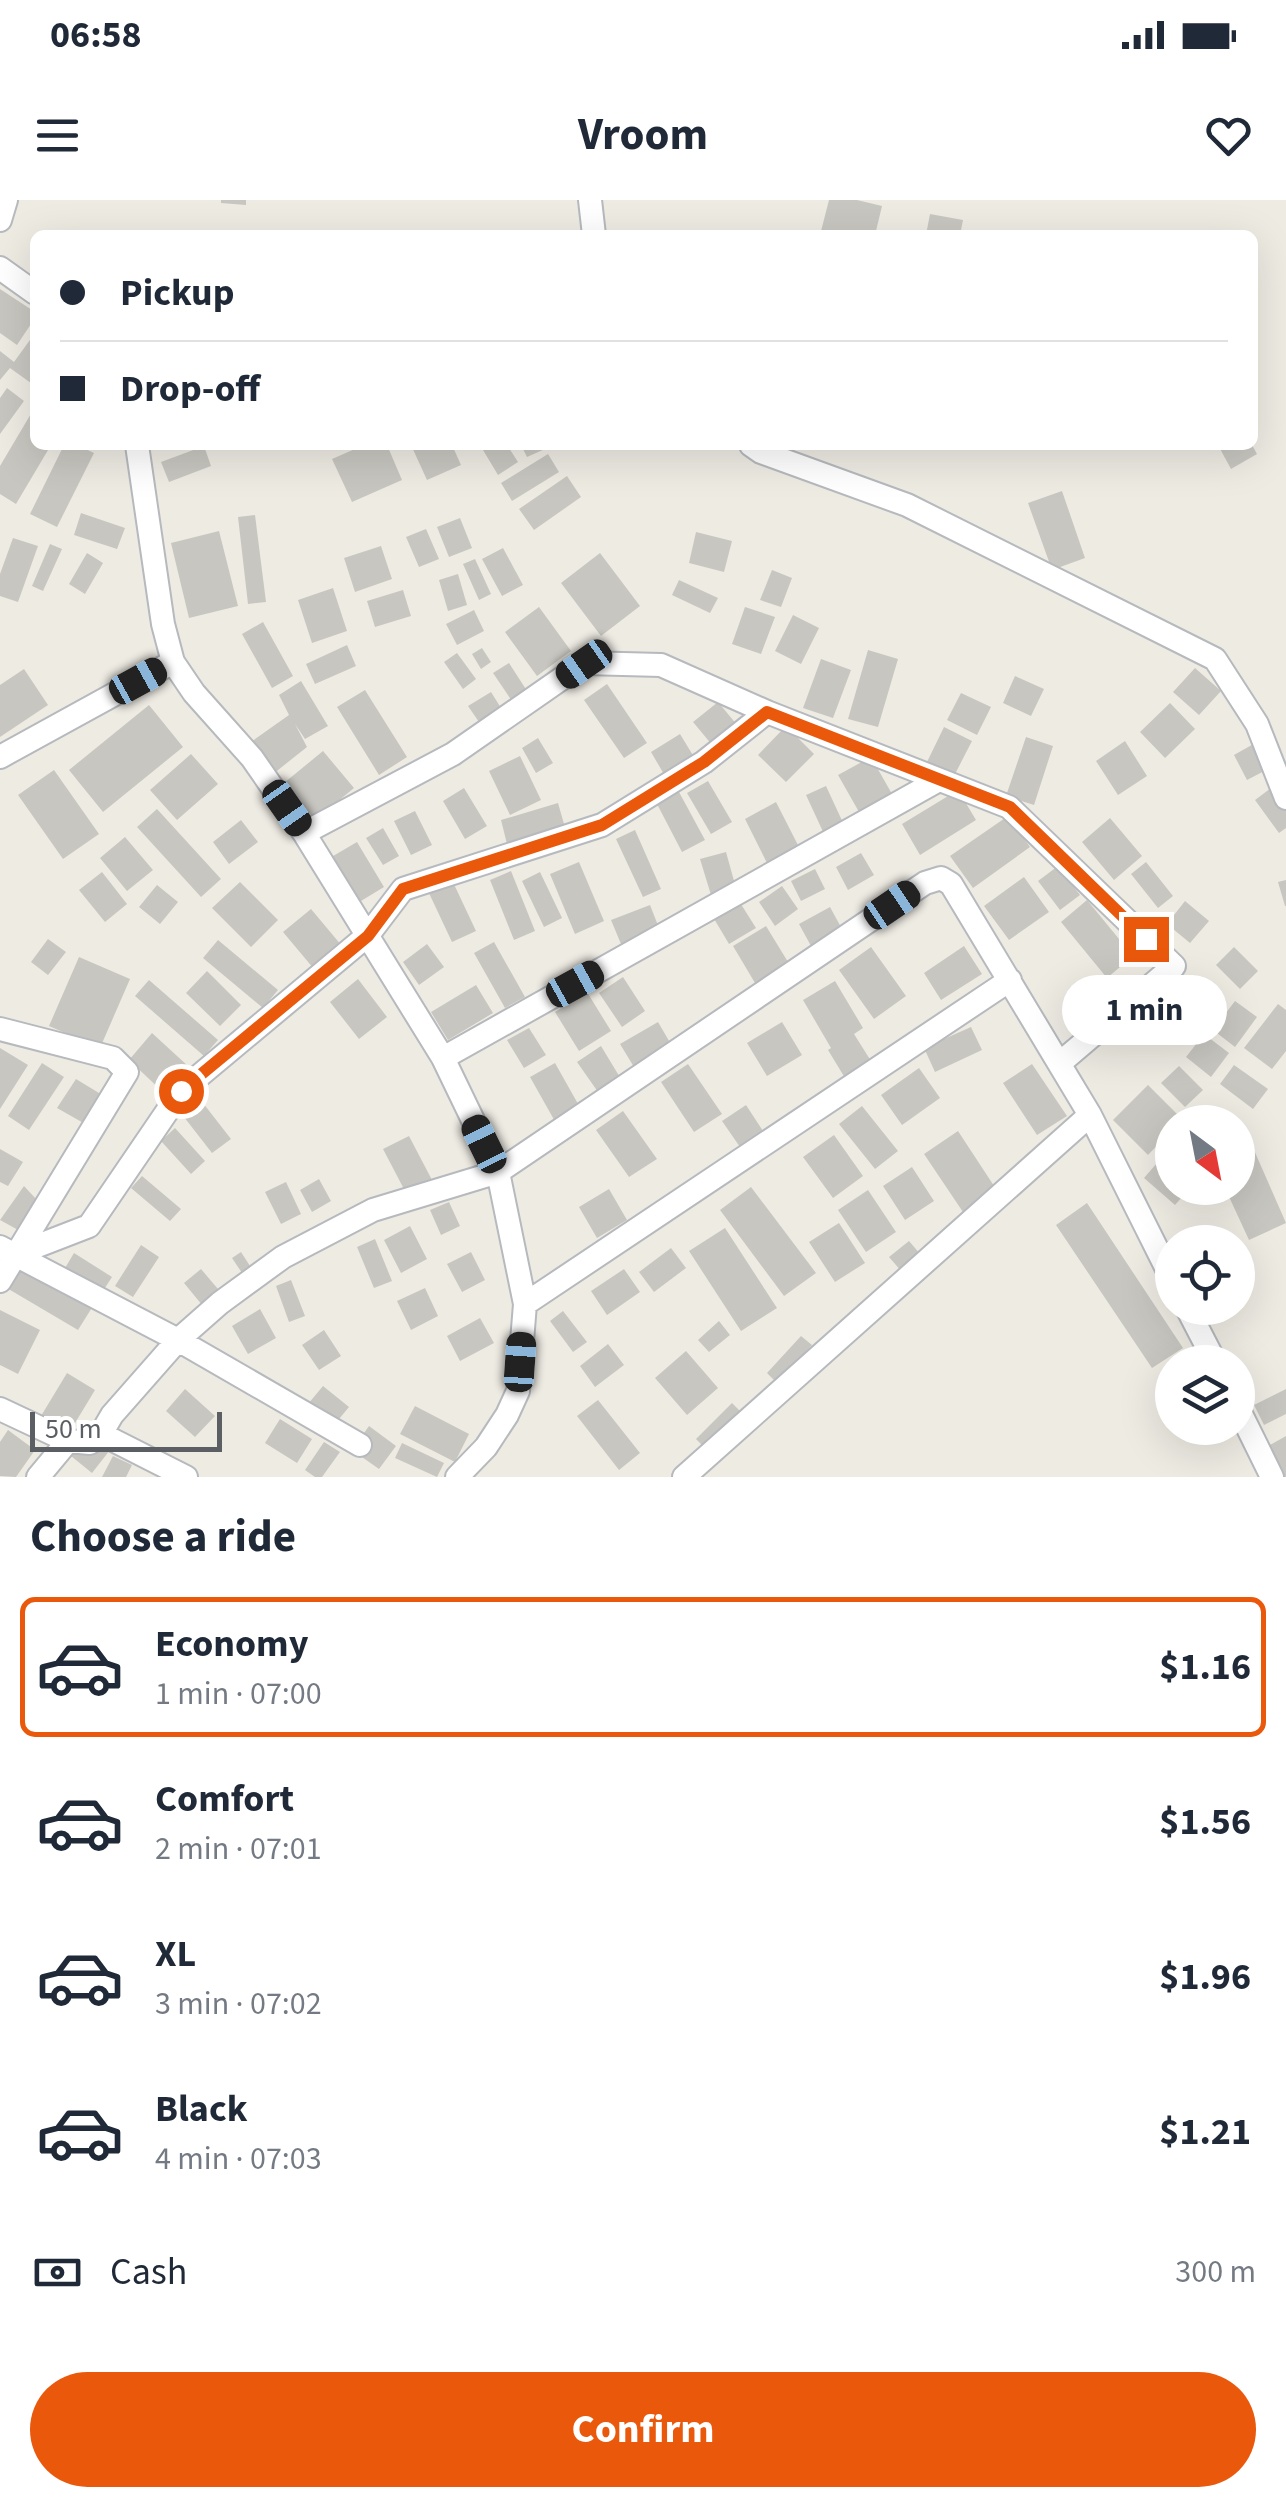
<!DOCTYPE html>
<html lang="en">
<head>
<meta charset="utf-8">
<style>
  :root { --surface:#fff; --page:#f2f2f3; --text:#1f2937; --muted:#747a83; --line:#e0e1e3; --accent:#ea580c }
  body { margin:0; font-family:"Source Sans 3",sans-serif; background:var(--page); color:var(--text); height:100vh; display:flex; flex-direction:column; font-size:38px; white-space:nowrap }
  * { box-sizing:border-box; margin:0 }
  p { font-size:32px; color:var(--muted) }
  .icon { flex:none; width:55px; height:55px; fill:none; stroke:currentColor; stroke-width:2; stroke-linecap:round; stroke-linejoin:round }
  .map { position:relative; height:1277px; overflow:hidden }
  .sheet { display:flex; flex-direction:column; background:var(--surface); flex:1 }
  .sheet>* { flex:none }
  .top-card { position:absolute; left:30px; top:30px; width:1228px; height:220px; border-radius:15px; box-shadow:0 10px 40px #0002; display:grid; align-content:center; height:220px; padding:0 30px; background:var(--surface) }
  .needle { width:65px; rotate:148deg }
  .buttons { position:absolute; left:1155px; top:905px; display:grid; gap:20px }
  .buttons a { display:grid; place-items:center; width:100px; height:100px; border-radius:50%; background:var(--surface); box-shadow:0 10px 40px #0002; font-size:50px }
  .scale { position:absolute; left:30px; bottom:25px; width:192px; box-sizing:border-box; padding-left:10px; border:5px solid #5b5f63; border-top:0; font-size:28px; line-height:35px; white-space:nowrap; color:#5b5f63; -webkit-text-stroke:8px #fff; paint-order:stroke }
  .end { position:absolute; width:45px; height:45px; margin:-22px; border:12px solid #ea580c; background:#fff; box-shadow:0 0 0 5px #fff }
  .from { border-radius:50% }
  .bubble { position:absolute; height:70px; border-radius:35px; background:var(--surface); box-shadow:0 10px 40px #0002; font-size:32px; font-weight:700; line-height:70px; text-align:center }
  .car { position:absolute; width:30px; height:60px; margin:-30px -15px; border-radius:12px; box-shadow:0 0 8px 2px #0007; background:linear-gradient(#222 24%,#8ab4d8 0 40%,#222 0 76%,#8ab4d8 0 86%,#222 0) }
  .top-card b { display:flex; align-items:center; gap:35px; height:95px; font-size:38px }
  .top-card b+b { border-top:2px solid var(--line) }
  .top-card i { width:25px; height:25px; background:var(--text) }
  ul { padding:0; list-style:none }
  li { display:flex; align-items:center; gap:30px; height:140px; margin:0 20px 15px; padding:0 10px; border:5px solid transparent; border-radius:15px }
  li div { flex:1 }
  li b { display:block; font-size:38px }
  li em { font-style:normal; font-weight:700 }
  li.active { border-color:var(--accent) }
  li>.icon { width:90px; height:90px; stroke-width:1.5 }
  h2 { padding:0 30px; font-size:45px; line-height:120px }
  .pay { display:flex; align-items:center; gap:25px; height:110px; padding:0 30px; font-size:38px }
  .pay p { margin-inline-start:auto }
  .button { display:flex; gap:20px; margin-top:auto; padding:20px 30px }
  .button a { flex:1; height:115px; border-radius:60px; background:var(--accent); color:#fff; font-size:40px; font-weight:700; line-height:115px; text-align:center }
  .status { display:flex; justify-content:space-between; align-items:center; height:70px; padding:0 50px; background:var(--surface); direction:ltr }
  .status svg { height:28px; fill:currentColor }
  header { display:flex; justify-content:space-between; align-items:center; height:130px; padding:0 30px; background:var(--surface); font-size:45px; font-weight:700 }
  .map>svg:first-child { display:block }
</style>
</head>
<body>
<div class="status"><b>06:58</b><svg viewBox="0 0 49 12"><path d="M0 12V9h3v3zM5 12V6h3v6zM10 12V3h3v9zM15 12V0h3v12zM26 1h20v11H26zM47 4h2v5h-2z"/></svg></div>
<header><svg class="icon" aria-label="menu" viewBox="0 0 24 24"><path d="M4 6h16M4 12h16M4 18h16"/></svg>Vroom<svg class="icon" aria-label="heart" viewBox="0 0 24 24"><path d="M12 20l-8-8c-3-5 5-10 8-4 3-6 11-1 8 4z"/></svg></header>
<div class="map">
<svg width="1286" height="1277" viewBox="0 0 1286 1277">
  <rect width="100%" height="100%" fill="#eeebe3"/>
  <path fill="#c8c6c0" d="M221,0h25v5l-25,-2z
    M829,0h28l25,6 -7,29h-55z
    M930,14l33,6 -3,15h-34z
    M0,89l35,23v6l-18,27 -17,-12z
    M35,133v53l-25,-18 -10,12v-29l14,11z
    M7,188l17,13 -24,33v-36z
    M32,212l3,2v31h16l-35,59 -16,-10v-28z
    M64,245h13l17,8 -37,74 -27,-13z
    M364,245h23l15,35 -50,22 -20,-43z
    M411,245h41l9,20 -34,15z
    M491,245h16l11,17 -20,13 -15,-25z
    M521,245h22l2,4 -18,8z
    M1218,245h34l5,9 -26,15z
    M204,246l7,20 -42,16 -8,-20z
    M548,254l11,18 -47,29 -11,-18z
    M567,276l14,21 -47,33 -15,-21z
    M1062,291l23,67 -33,12 -24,-67z
    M81,313l44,15 -8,21 -43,-14z
    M255,315l11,87 -18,2 -10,-87z
    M460,318l12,30 -23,9 -12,-30z
    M426,329l13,30 -20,8 -13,-30z
    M219,331l19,75 -49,12 -18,-75z
    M696,332l36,9 -8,31 -35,-9z
    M13,338l25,8 -20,56 -18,-6v-22z
    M50,344l12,5 -19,42 -11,-5z
    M381,346l11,33 -37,13 -11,-34z
    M503,348l20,37 -21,11 -20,-37z
    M87,353l16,10 -18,31 -16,-10z
    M600,353l40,53 -39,30 -40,-53z
    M475,359l16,35 -12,6 -16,-36z
    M772,370l20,8 -11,29 -21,-7z
    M458,374l9,31 -19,6 -9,-31z
    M679,380l39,18 -8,15 -38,-18z
    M333,388l14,43 -35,12 -14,-43z
    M403,390l8,26 -36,11 -8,-26z
    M539,407l32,44 -34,25 -32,-44z
    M745,407l30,10 -14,37 -29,-10z
    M474,410l10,21 -27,14 -11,-21z
    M793,415l26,13 -18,36 -26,-13z
    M263,422l30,54 -21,12 -30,-54z
    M347,445l9,21 -41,18 -9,-20z
    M482,448l9,14 -10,7 -9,-15z
    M868,450l30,9 -20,68 -30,-8z
    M457,453l19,26 -13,10 -19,-27z
    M821,459l30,11 -18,48 -30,-10z
    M509,463l20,31 -15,10 -21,-31z
    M1195,468l26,23 -22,24 -26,-23z
    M24,469l24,36 -48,32v-52z
    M1015,476l29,13 -13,27 -28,-13z
    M301,481l27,45 -23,13 -10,-15 12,23 -34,27 -22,-32 38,-27 -10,-20z
    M607,484l40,59 -23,15 -40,-58z
    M365,490l42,67 -28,18 -42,-68z
    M491,492l10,16 -22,14 -11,-16z
    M961,493l30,14 -14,28 -30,-15z
    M718,502l20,24 -25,20 -20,-24z
    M1170,503l25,26 -30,29 -25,-26z
    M149,505l34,42 -80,65 -34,-42z
    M786,526l28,28 -28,28 -28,-27z
    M944,527l28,14 -18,35 -27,-14z
    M680,534l14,23 -29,19 -14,-24z
    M1026,537l27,9 -19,59 -28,-9z
    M538,538l15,25 -17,10 -14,-25z
    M1125,541l22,35 -29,19 -22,-34z
    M1257,542l13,26 -23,12 -13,-25z
    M323,551l31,37 -39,32 -31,-37z
    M191,554l27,30 -41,36 -27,-30z
    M520,556l21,44 -31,15 -21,-44z
    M871,557l25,44 -33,18 -25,-44z
    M54,570l45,64 -36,25 -45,-64z
    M708,581l24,41 -21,12 -24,-41z
    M826,586l19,41 -20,9 -19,-41z
    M464,588l23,38 -22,13 -22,-38z
    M1271,588l15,20v20l-7,5 -24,-33z
    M958,590l18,30 -56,35 -18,-31z
    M679,592l26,48 -23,12 -25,-48z
    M776,602l24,47 -32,16 -23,-46z
    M558,603l8,28 -58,17 -7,-28z
    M157,609l64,70 -20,18 -64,-70z
    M415,611l17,34 -21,10 -17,-34z
    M1008,616l22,31 -57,41 -23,-32z
    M1110,618l32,38 -28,24 -32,-38z
    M241,620l17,22 -29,22 -16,-22z
    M383,628l16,28 -16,9 -17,-27z
    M635,630l26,59 -18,8 -27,-58z
    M125,637l28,33 -26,21 -27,-33z
    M357,642l27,45 -28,17 -28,-45z
    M726,652l10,36 -25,7 -11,-36z
    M861,653l13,22 -26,15 -12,-23z
    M579,662l25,59 -29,13 -25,-60z
    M1146,662l27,34 -15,12 -27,-34z
    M1058,666l22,29 -20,15 -22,-29z
    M815,669l10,20 -24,12 -10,-20z
    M511,671l24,60 -21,9 -24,-60z
    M102,672l25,32 -22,18 -26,-32z
    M540,672l22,46 -18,9 -22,-46z
    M1024,677l25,35 -40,28 -25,-34z
    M452,680l24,51 -24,11 -24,-51z
    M1286,680v26h-1l-7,-24z
    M240,682l38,38 -27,27 -39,-39z
    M157,685l21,17 -18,22 -21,-17z
    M782,686l16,23 -23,17 -16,-24z
    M1087,700l46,56 -26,22 -46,-56z
    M739,701l17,27 -27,16 -16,-27z
    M1185,701l24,20 -19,22 -23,-19z
    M650,705l9,23 -38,16 -10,-24z
    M830,707l12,22 -31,17 -12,-22z
    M311,709l31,37 -28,23 -31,-37z
    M766,726l22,36 -33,21 -22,-37z
    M48,739l18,13 -18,23 -17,-13z
    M218,740l60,50 -15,18 -60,-50z
    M494,742l31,55 -20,11 -31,-55z
    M427,744l17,23 -25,18 -16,-23z
    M964,746l18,28 -41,26 -17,-27z
    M871,747l35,49 -32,23 -35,-49z
    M1234,747l24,24 -18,18 -24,-24z
    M79,757l51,22 -30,69 -51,-22z
    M207,771l34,34 -21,21 -34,-33z
    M623,777l22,34 -23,16 -23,-34z
    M358,779l29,38 -28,22 -29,-37z
    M149,780l69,60 -14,16 -69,-60z
    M835,781l28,47 -9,6 17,27 -26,17 -17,-28 3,-2 -28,-48z
    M476,785l17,28 -45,27 -17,-28z
    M587,792l24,39 -32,20 -24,-39z
    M1235,801l22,16 -22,30 -22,-17z
    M1278,804l8,6v41l-14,18 -28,-21z
    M658,822l14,24 -38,21 -14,-23z
    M782,822l20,33 -35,21 -20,-33z
    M971,827l11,23 -47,22 -11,-24z
    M529,828l17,27 -22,13 -17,-28z
    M152,833l36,33 -24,27 -35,-33z
    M1204,834l25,19 -18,24 -25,-20z
    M601,846l20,33 -23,13 -21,-30z
    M0,848l28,17 -28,44z
    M42,863l22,14 -35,53 -21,-14z
    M555,863l27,48 -25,14 -27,-48z
    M688,864l34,50 -28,18 -33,-50z
    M1032,864l35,52 -30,19 -34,-52z
    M1234,865l34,24 -15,20 -33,-25z
    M1179,866l24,24 -18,17 -24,-24z
    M919,868l21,30 -38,27 -21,-30z
    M76,879l23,14 -12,32 -30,-17z
    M1148,885l35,35 -3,2h-8v8l-24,25 -35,-35z
    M203,903l28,36 -19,14 -28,-36z
    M746,905l17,26 -23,16 -18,-26z
    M862,906l36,45 -23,18 -36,-45z
    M623,911l34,48 -28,18 -33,-47z
    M175,928l30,33 -14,13 -30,-33z
    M958,931l40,61 -33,23 -41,-61z
    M834,935l29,41 -30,22 -30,-41z
    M409,936l23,44 -26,13 -23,-44z
    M1250,941l36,82 -37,17 -24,-52h13v-41z
    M1170,948l2,2v38h18l-15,17 -31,-27z
    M0,949l23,13 -15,24 -8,-4z
    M912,967l22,34 -29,19 -22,-34z
    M142,976l39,33 -11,12 -39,-33z
    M319,979l12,22 -19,11 -12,-22z
    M286,982l15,32 -20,10 -16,-32z
    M24,986l13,14 -17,31 -20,-11z
    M751,987l65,86 -32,23 -64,-86z
    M609,989l18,31 -30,18 -18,-31z
    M868,990l28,42 -30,20 -28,-42z
    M449,1002l11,24 -19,9 -11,-25z
    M1087,1003l96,145 -31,20 -96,-143z
    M839,1023l26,40 -30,19 -26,-40z
    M410,1026l17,33 -26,14 -17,-33z
    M725,1028l52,80 -36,23 -52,-80z
    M375,1039l17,42 -18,7 -17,-41z
    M909,1041l12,14 -19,17 -13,-15z
    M141,1045l18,12 -26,40 -18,-11z
    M671,1048l15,20 -32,24 -15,-20z
    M241,1052l20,31 -9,5 -20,-30z
    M471,1052l14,28 -23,12 -15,-28z
    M74,1053l38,24 -9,14 -38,-23z
    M13,1059l80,47 -15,24 -78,-46z
    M201,1069l28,33 -17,15 -28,-34z
    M624,1069l16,23 -33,23 -16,-24z
    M291,1080l14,36 -16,6 -13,-36z
    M425,1088l13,28 -27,14 -14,-29z
    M260,1109l16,29 -28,16 -16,-28z
    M0,1110l40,20 -22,44 -18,-9z
    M563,1111l24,31 -14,10 -23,-31z
    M480,1118l14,25 -34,18 -13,-25z
    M719,1121l11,14 -21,17 -11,-12z
    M324,1130l17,26 -22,14 -17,-25z
    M801,1136l11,9 -35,38 -10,-10z
    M608,1144l16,21 -29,22 -15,-21z
    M686,1151l32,37 -31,27 -32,-37z
    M67,1173l28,17 -26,43 -28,-17z
    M323,1186l26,21 -15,18 -26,-21z
    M185,1189l30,27 -20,21 -29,-26z
    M1286,1189v25l-22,11 -10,-20z
    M598,1200l42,53 -21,17 -42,-54z
    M732,1203l10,10 -36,36 -10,-10z
    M415,1206l54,28 -14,28 -55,-28z
    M280,1219l32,20 -15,24 -32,-20z
    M96,1225l21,16 -25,32 -21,-17z
    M369,1226l27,20 -17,23 -27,-19z
    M8,1230l27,20 -19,27 -16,-1v-34z
    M1286,1236v41h-1l-17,-31z
    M324,1242l16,10 -18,25h-7l-10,-7z
    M402,1243l42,20 -7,14 -42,-19z
    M113,1256l19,9 -6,12h-24z"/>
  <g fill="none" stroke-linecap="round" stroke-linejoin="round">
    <defs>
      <path id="minor" d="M590,0l4,35
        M0,20l6,-20
        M0,68l35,25
        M137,245l26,179 10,38 21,31 58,65 52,75 139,225 55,114 27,132 -7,87 -11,24 -21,32 -29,30
        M751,245l10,7 146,53 308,154 42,65 29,74
        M0,557l173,-95
        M304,633l149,-79 131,-91 77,2 106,47 242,95 165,159 -114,97
        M0,829l113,29 14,14 -127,209
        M443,858l496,-278
        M0,1047l178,93 182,105
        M14,1055l75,-29 92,-135 187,-156 35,-46 199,-64 102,-63 63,-50
        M525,1104l485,-324
        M1187,1108l28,54
        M1238,1208l34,69
        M0,1209l68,32 22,2 11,-9 11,-19 66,-75 42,-37 63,-46 90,-47 125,-38 427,-289 16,-5 10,6 139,231 82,164
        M101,1234l85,43
        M38,1277l30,-36
        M684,1277l406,-362"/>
    </defs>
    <use href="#minor" stroke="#b6b9bd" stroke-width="26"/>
    <use href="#minor" stroke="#fff" stroke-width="22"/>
  </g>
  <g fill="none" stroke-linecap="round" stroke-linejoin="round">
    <path stroke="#ea580c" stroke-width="12" d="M181,891l187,-155 35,-47 199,-64 102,-63 63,-50 243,95 136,132"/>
  </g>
</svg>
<div class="buttons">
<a><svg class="needle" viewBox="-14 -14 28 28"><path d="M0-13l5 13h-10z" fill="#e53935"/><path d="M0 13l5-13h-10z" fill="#747a83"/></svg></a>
<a><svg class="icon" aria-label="locate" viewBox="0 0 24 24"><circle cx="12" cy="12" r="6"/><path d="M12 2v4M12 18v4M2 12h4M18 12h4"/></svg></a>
<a><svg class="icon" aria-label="layers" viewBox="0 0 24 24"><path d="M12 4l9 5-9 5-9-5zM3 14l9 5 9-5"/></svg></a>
</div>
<div class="scale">50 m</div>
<i class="end from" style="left:181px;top:891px"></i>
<i class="end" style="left:1146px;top:739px"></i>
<div class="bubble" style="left:1062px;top:775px;width:165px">1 min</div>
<i class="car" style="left:584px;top:464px;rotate:235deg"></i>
<i class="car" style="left:138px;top:481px;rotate:61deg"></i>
<i class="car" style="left:287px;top:608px;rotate:145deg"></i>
<i class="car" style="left:892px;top:705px;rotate:56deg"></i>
<i class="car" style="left:575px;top:784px;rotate:61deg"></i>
<i class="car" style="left:484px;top:944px;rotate:334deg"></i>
<i class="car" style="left:520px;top:1162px;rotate:4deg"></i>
<div class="top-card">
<b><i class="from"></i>Pickup</b>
<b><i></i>Drop-off</b>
</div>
</div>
<section class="sheet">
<h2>Choose a ride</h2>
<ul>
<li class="active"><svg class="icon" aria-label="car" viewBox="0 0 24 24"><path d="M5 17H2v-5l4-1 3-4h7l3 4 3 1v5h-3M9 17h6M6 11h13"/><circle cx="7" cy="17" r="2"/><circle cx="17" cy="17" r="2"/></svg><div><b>Economy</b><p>1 min · 07:00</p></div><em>$1.16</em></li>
<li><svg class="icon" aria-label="car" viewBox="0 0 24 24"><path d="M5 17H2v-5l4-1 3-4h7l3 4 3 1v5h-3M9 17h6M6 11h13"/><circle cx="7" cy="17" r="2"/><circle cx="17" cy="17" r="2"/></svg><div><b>Comfort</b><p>2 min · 07:01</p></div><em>$1.56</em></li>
<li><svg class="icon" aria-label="car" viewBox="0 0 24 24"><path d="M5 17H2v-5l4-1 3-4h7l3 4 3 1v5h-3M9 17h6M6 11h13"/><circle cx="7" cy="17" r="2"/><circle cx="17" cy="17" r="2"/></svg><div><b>XL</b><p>3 min · 07:02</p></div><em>$1.96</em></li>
<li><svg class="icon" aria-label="car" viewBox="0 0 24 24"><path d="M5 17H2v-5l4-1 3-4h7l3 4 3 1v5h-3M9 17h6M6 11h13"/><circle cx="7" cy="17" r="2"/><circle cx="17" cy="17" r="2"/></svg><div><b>Black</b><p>4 min · 07:03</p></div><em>$1.21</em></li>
</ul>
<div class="pay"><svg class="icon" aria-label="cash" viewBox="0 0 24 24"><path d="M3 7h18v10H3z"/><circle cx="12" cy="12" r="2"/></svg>Cash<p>300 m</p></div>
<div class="button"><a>Confirm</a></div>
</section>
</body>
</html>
